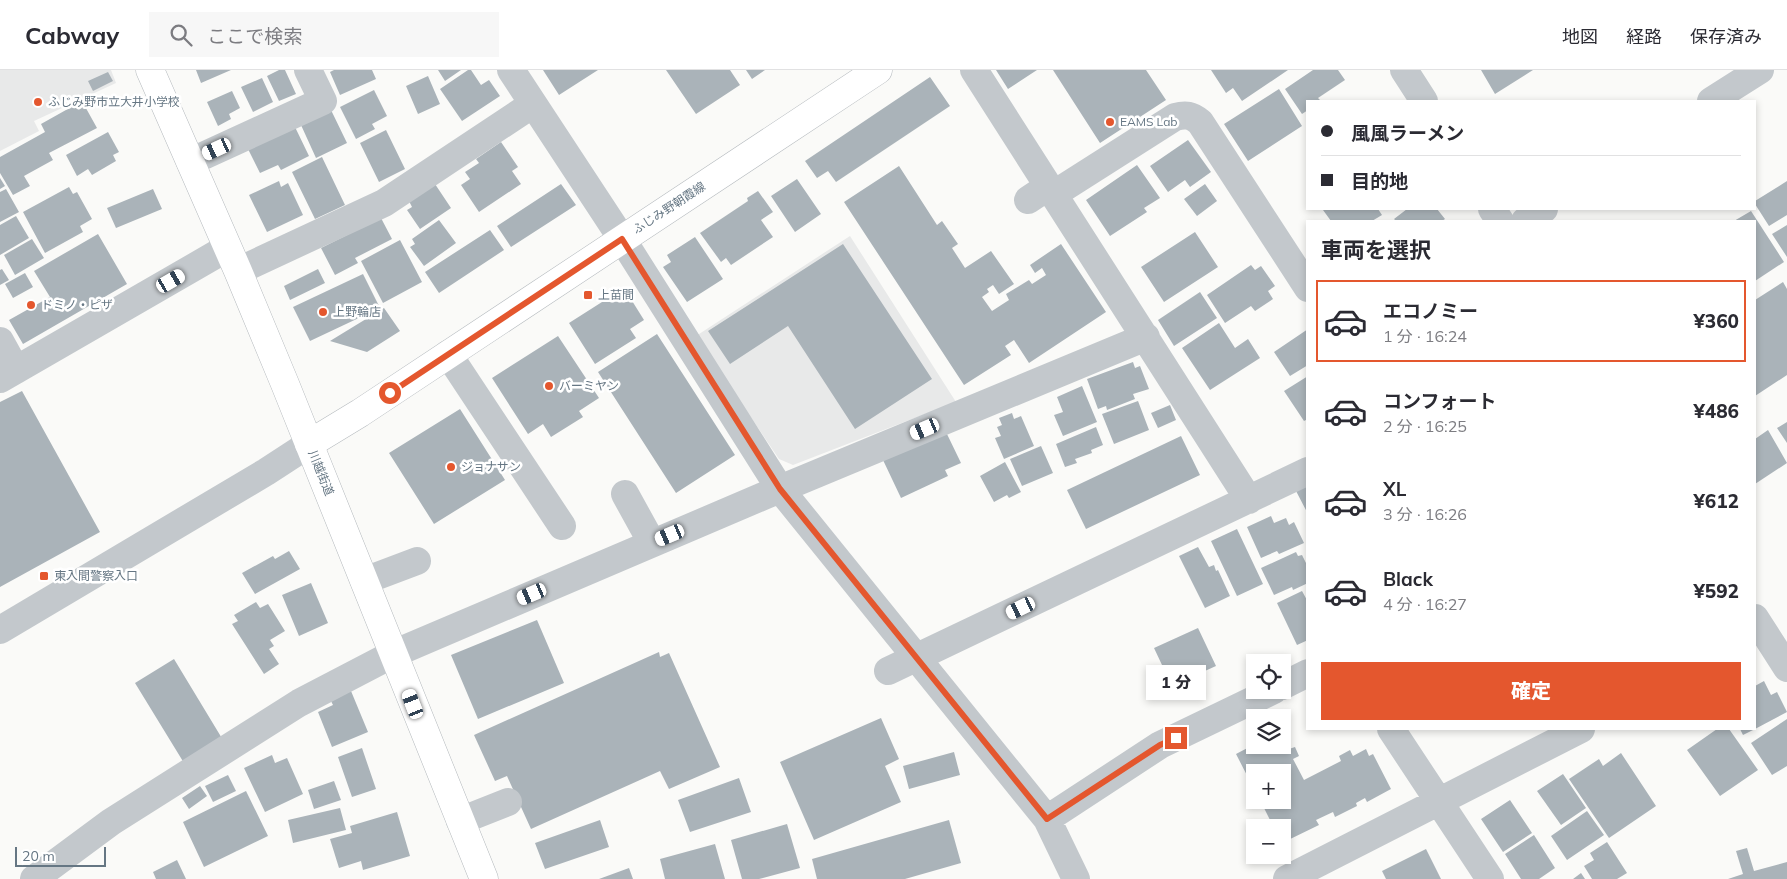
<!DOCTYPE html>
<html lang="ja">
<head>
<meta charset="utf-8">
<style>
  :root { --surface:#fff; --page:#f7f7f7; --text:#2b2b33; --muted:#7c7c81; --line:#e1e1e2; --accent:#e4572e }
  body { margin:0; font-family:Mulish,"Noto Sans JP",sans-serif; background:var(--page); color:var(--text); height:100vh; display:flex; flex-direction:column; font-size:19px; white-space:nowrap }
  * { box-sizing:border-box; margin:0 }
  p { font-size:16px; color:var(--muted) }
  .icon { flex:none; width:28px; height:28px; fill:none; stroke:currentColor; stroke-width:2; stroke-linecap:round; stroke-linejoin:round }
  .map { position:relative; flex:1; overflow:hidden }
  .panel { position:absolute; left:1306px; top:150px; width:450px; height:510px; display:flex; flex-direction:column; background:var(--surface); border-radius:0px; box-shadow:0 2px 8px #0003 }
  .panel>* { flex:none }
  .guide { position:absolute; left:1306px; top:30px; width:450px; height:110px; border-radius:0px; box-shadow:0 2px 8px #0003; display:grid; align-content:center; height:110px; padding:0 15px; background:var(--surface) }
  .tools { position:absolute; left:1246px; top:584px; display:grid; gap:10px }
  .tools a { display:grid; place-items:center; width:45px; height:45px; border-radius:0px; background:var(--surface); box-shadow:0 2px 8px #0003; font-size:25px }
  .scale { position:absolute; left:15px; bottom:12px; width:91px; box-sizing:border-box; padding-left:5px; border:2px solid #657683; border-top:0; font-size:14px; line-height:18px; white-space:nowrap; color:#657683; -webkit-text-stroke:4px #fff; paint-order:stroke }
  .end { position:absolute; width:22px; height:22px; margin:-11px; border:6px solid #e4572e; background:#fff; box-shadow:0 0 0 2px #fff }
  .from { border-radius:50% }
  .bubble { position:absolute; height:35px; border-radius:0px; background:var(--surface); box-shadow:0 2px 8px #0003; font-size:16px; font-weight:800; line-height:35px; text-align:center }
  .car { position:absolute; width:15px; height:30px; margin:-15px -8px; border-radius:6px; box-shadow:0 0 4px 1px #0007; background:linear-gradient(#fff 24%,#345 0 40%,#fff 0 76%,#345 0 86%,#fff 0) }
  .guide b { display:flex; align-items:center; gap:18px; height:48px; font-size:19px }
  .guide b+b { border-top:1px solid var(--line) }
  .guide i { width:12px; height:12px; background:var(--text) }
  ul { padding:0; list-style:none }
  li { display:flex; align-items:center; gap:15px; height:82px; margin:0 10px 8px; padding:0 5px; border:2px solid transparent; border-radius:0px }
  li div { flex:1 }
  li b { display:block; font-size:19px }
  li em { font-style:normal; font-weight:800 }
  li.active { border-color:var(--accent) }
  li>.icon { width:45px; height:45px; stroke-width:1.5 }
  h2 { padding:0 15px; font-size:22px; line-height:60px }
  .button { display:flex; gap:10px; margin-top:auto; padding:10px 15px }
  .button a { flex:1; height:58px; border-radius:0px; background:var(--accent); color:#fff; font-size:20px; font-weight:800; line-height:58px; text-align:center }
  header { display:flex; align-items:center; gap:30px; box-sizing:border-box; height:70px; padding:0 25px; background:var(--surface); border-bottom:1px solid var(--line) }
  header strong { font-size:24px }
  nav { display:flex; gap:28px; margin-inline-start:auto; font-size:18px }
  .search { width:350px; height:45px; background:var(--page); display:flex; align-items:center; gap:12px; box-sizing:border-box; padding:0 18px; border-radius:0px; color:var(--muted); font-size:19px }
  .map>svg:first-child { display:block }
</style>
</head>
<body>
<header>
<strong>Cabway</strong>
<div class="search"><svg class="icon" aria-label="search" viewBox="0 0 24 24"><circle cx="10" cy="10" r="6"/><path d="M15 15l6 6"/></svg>ここで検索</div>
<nav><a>地図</a><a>経路</a><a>保存済み</a></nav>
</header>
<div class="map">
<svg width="1787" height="809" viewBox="0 0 1787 809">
  <rect width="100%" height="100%" fill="#fafaf8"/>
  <path fill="#e8e9e9" d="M0,0h111l5,13 -82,38 5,10 -39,20z
    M850,166l106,166 -163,63 -14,-6 -83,-123z"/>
  <path fill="#aab3b9" d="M196,0h35l-30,13z
    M279,0h6l11,24 -17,7 -12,-25z
    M334,0h38l4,9 -36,16 -10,-23z
    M438,0h23l-16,11z
    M468,0h3l10,15 8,-5 11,16 -38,25 -22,-32z
    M543,0h55l-39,25z
    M666,0h64l10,15 -44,29z
    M746,0h19l-13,9z
    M996,0h41l-29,19z
    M1053,0h93l20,30 -66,43z
    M1211,0h77l-46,31 -9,-13 -7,5z
    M1313,0h25l7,10 -27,18 3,3h-13v9l-6,4 -17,-25z
    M1481,0h52l-38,24z
    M108,2l5,9 -20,10 -5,-10z
    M428,6l12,28 -22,10 -12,-28z
    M930,7l20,29 -114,76 -8,-11 -11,7 -12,-17z
    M262,8l11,24 -20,10 -12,-25z
    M1279,19l23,37 -54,35 -24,-37z
    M374,20l13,26 -15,8 3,5 -19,10 -16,-32z
    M232,21l8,17 -11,6 2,5 -13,7 -11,-24z
    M82,31l15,27 -48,25 4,7 -29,16 6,10 -17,9 -13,-22v-16l45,-25 -4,-8z
    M331,40l16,33 -31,15 -15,-33z
    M295,57l14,29 -28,14 -3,-5 -18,8 -12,-24z
    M386,60l19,39 -26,13 -19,-39z
    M108,62l11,20 -6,3 3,6 -24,14 -4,-6 -11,7 -11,-21z
    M1188,70l23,32 -21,15 -5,-7 -17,12 -18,-26z
    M501,72l17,25 -6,4 9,13 -42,28 -18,-27 9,-6 -5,-7 14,-9 -3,-4z
    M322,87l23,48 -30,14 -23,-47z
    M1137,95l23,33 -16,10 3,4 -37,24 -24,-36z
    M899,96l38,59 5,-4 16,23 -6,4 13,20 26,-17 23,33 -15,10 -6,-9 -6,4 2,3 -7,5 10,14 17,-11 -3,-6 23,-14 3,4 14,-9 -4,-7 -7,5 -5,-8 31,-21 45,68 -77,51 -15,-23 -9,6 6,9 -47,30 -120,-183z
    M0,108l5,8 -5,3z
    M797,109l24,35 -26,18 -24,-36z
    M279,111l2,6 7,-4 15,32 -36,17 -18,-37z
    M1787,111v34l-18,11 -14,-22v-3z
    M435,114l16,24 -31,21 -13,-19 5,-3 -3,-6z
    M561,114l15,21 -65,42 -14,-21z
    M1205,114l12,17 -20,15 -13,-17z
    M69,117l4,7 4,-2 15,27 -12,7 3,6 -38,21 -22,-41z
    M6,119l13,23 -19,10v-30z
    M153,119l9,20 -46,19 -9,-20z
    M758,121l15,21 -12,8 12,17 -42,28 -5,-7 -5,4 -21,-29 48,-32 -1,-3z
    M1324,139h54l4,6 -10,6h-41l-8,-11z
    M1407,139h30l8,10 -3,2h-46l-2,-2z
    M1751,141l33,51 -29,19v-60h-21z
    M16,146l13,22 -29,17v-30z
    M381,148l11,21 -37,19 3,5 -23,12 -14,-27z
    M439,150l17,23 -32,23 -14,-19 5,-3 -3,-5z
    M1787,155v32l-15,-23z
    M490,160l14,20 -65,43 -14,-21z
    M1195,162l23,35 -54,35 -23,-35z
    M98,164l29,50 -104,60 -14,-24 41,-23 -16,-26z
    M695,167l28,42 -36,23 -24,-35 8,-5 -4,-7z
    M32,169l12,19 -29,17 -11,-20z
    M400,170l22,42 -39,21 -22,-42z
    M843,174l89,135 -77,50 -67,-103 -58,38 -22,-33z
    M1251,195l4,5 6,-4 14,20 -7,5 5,8 -18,12 -4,-5 -26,17 -18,-28z
    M2,199l7,11 -9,5v-15z
    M318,199l7,14 -35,17 -6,-14z
    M25,203l8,14 -20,11 -8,-14z
    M363,204l17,34 -70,33 -17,-34z
    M1783,212l4,7v86l-32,21v-96z
    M624,218l20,32 -14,9 6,9 -41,26 -26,-41z
    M1200,222l17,26 -43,28 -16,-26z
    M384,238l16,23 -33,21 -37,-11z
    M1219,253l16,25 13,-9 12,19 -50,32 -28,-42z
    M1308,259v36l-18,11 -16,-24z
    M657,264l78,121 -59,38 -78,-121z
    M558,266l41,62 -20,13 4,6 -32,20 -8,-13 -15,10 -36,-56z
    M1133,292l2,6 5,-2 9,23 -16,5 2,5 -28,11 -1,-4 -8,3 -11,-30z
    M1308,306v43l-4,2 -20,-30z
    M1082,316l15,36 -34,14 -9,-21 9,-3 -6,-15z
    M22,321l78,141 -100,55v-185z
    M1138,331l11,29 -35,14 -12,-30z
    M1170,335l6,15 -18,8 -7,-15z
    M460,339l45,71 -71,44 -45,-71z
    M1012,343l2,6 7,-3 13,30 -30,13 -9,-21 6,-2 -4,-9 5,-2 -3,-7z
    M1787,352v21l-10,-15z
    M1096,357l7,18 -12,5 1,3 -17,6 2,4 -12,4 -9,-23z
    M1768,360l19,33 -32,21v-45z
    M946,362l15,31 -16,7 3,6 -47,22 -18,-38z
    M1181,366l19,39 -114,54 -19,-39z
    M1041,376l12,27 -31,13 -12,-27z
    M1005,392l16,30 -12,6 -2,-3 -13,7 -14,-26z
    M1308,415v29l-12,-23z
    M1271,446l3,7 12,-5 3,7 5,-3 10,21 -25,11 -2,-3 -16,7 -14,-31z
    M1237,459l26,55 -26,12 -26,-55z
    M1198,477l11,20 5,-2 2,6 2,-1 12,26 -25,12 -26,-52z
    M289,481l11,18 -45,25 -13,-21 31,-17 2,3z
    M1296,482l2,4 4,-1 6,12v16l-15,7 -1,-3 -18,8 -13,-27z
    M311,513l17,40 -29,13 -17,-41z
    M1302,521l6,11v38l-11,5 -20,-42z
    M256,532l4,6 8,-4 17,27 -15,9 4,6 -5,3 10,15 -15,10 -32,-50 6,-3 -4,-6z
    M537,550l27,63 -86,36 -27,-64z
    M1198,558l18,38 -29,13 -2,-4 -15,7 -16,-34z
    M659,582l1,5 9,-4 51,114 -51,22 -9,-18 -129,58 -24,-53 -12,5 -21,-46z
    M174,589l49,81 -39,23 -49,-80z
    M1764,611l7,14 6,-3 10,20 -32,17v-43z
    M351,621l17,41 -36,15 -14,-35 15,-7 -3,-6z
    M881,648l18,41 -14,7 16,36 -87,38 -34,-78z
    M1787,649v47l-15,9 -21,-32z
    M1717,659h12l29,41 -38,26 -33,-46z
    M1740,659h15l-12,6z
    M1282,666l7,13 6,-2 4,9 -6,3 11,21 37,-19 -2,-5 11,-6 3,6 13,-7 3,7 4,-2 18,35 -24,13 -2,-4 -9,5 1,3 -22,11 -2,-5 -17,8 3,5 -37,18v-15h-8l-14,-28h22v-28h-27v19l-19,-37 19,-10 27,1z
    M362,678l14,41 -24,8 -14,-40z
    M954,682l6,23 -51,14 -6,-23z
    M1621,683l35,53 -47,32 -40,-59 30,-20 4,7z
    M272,685l3,8 12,-5 16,36 -38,18 -21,-44z
    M1563,704l23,34 -25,17 -24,-34z
    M228,705l8,16 -23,11 -8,-16z
    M739,708l12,34 -61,20 -12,-32z
    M334,711l7,19 -27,9 -6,-19z
    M200,716l7,10 -18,13 -7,-11z
    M246,721l22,45 -64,31 -21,-45z
    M1510,730l22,33 -29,19 -22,-33z
    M340,738l6,22 -53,13 -5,-23z
    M1587,741l17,24 -37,25 -16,-24z
    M397,742l13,44 -47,14 -2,-9 -22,7 -9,-29 22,-6 -2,-7z
    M600,750l9,27 -64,22 -10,-26z
    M949,750l12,43 -56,16h-88l-5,-20z
    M787,754l13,44 -41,11h-17l-11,-39z
    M1534,765l21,33 -16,11h-18l-16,-25z
    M1607,772l20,31 -10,6h-25l-8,-13 10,-6 -4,-7z
    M715,774l10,35h-60l-5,-20z
    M1747,778l7,23 33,-9v17h-59l15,-5 -7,-23z
    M1426,779l15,30h-55l-4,-8z
    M177,790l9,19h-30l-3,-7z
    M629,798l4,11h-34z
    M1581,803l4,6h-12z"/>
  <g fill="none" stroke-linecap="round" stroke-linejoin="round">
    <defs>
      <path id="major" d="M309,374l51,-31 518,-343"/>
      <path id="highway" d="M150,0l88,201 47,113 199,495"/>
    </defs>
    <use href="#major" stroke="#b5babe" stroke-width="29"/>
    <use href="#highway" stroke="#b4b9bd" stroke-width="29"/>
    <path stroke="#c3c8cc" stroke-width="28" d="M511,0l111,169 158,250 267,330 29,60
      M974,0l275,430
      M1404,0l20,31
      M1711,31l49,-31
      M190,92l133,-61 -15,-31
      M1054,124l121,-77c11,-3 16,-2 25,5l108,166
      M1028,130l21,-14
      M1492,139l8,12
      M1525,151l19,-12
      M238,201l146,-68 149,-99
      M0,271l16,29
      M448,284l114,172
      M0,309l227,-131
      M625,424l27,49
      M364,511l53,-20
      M1755,548l32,50
      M0,560l266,-158 43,-28
      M888,601l420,-200
      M1282,616l26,-13
      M1391,659l99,150
      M1047,749l113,-74 114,-55
      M460,751l48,-19
      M34,809l77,-57 188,-119 94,-49 387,-165 366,-152
      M1287,809l294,-150"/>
    <use href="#major" stroke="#fff" stroke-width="28"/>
    <use href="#highway" stroke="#fff" stroke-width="28"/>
  </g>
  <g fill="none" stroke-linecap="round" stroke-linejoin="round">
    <path stroke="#e4572e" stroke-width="6" d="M390,323l232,-154 158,250 267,330 113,-74 16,-7"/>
  </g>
  <g fill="#e4572e" stroke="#fff" stroke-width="2">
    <circle cx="38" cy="32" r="5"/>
    <circle cx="1110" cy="52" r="5"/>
    <rect x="583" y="220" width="10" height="10" rx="2.5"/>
    <circle cx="31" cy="235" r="5"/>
    <circle cx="323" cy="242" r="5"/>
    <circle cx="549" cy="316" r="5"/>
    <circle cx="451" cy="397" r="5"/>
    <rect x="39" y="501" width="10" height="10" rx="2.5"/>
  </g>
  <g text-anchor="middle" stroke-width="5" stroke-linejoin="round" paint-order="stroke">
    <g font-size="12" fill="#657683" stroke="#fff" text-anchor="start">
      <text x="48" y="36">ふじみ野市立大井小学校</text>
      <text x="1120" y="56">EAMS Lab</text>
      <text x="598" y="229">上苗間</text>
      <text x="41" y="239">ドミノ・ピザ</text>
      <text x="333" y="246">上野輪店</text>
      <text x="559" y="320">バーミヤン</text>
      <text x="461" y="401">ジョナサン</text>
      <text x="54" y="510">東入間警察入口</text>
    </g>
    <g font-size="12" fill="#657683" stroke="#fff">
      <text transform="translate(669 138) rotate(-33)" y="4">ふじみ野朝霞線</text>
      <text transform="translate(321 403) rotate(68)" y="4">川越街道</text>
    </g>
  </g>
</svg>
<div class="tools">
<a><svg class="icon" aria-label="locate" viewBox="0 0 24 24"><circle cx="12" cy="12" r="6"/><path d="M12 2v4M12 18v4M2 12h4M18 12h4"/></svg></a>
<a><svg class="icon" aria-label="layers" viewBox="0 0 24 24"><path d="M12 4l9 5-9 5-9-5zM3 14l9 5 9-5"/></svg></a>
<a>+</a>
<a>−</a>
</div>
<div class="scale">20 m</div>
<i class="end from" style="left:390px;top:323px"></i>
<i class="end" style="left:1176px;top:668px"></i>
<div class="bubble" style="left:1146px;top:595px;width:60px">1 分</div>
<i class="car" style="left:217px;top:79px;rotate:245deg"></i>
<i class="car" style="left:171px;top:211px;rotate:60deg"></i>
<i class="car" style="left:925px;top:359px;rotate:247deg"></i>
<i class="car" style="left:670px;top:465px;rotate:247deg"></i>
<i class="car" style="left:532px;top:524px;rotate:247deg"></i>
<i class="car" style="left:1021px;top:538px;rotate:244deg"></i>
<i class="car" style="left:413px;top:634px;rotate:339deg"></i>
<div class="guide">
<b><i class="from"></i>風風ラーメン</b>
<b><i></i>目的地</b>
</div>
<section class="panel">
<h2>車両を選択</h2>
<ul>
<li class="active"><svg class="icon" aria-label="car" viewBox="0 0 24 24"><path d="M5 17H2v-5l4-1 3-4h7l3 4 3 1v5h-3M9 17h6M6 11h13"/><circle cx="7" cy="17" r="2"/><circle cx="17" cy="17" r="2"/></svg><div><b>エコノミー</b><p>1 分 · 16:24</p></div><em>¥360</em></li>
<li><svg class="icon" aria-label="car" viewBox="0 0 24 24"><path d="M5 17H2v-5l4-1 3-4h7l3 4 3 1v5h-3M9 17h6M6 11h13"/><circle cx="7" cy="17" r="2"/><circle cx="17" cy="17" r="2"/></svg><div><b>コンフォート</b><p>2 分 · 16:25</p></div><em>¥486</em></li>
<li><svg class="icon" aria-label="car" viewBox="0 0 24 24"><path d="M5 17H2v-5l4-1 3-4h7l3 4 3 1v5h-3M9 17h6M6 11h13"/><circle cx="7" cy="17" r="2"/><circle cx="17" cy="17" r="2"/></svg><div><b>XL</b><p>3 分 · 16:26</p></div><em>¥612</em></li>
<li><svg class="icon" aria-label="car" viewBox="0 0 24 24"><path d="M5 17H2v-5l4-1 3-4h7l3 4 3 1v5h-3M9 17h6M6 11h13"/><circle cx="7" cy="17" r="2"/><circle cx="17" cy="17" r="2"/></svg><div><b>Black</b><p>4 分 · 16:27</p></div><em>¥592</em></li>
</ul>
<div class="button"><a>確定</a></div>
</section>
</div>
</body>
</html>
